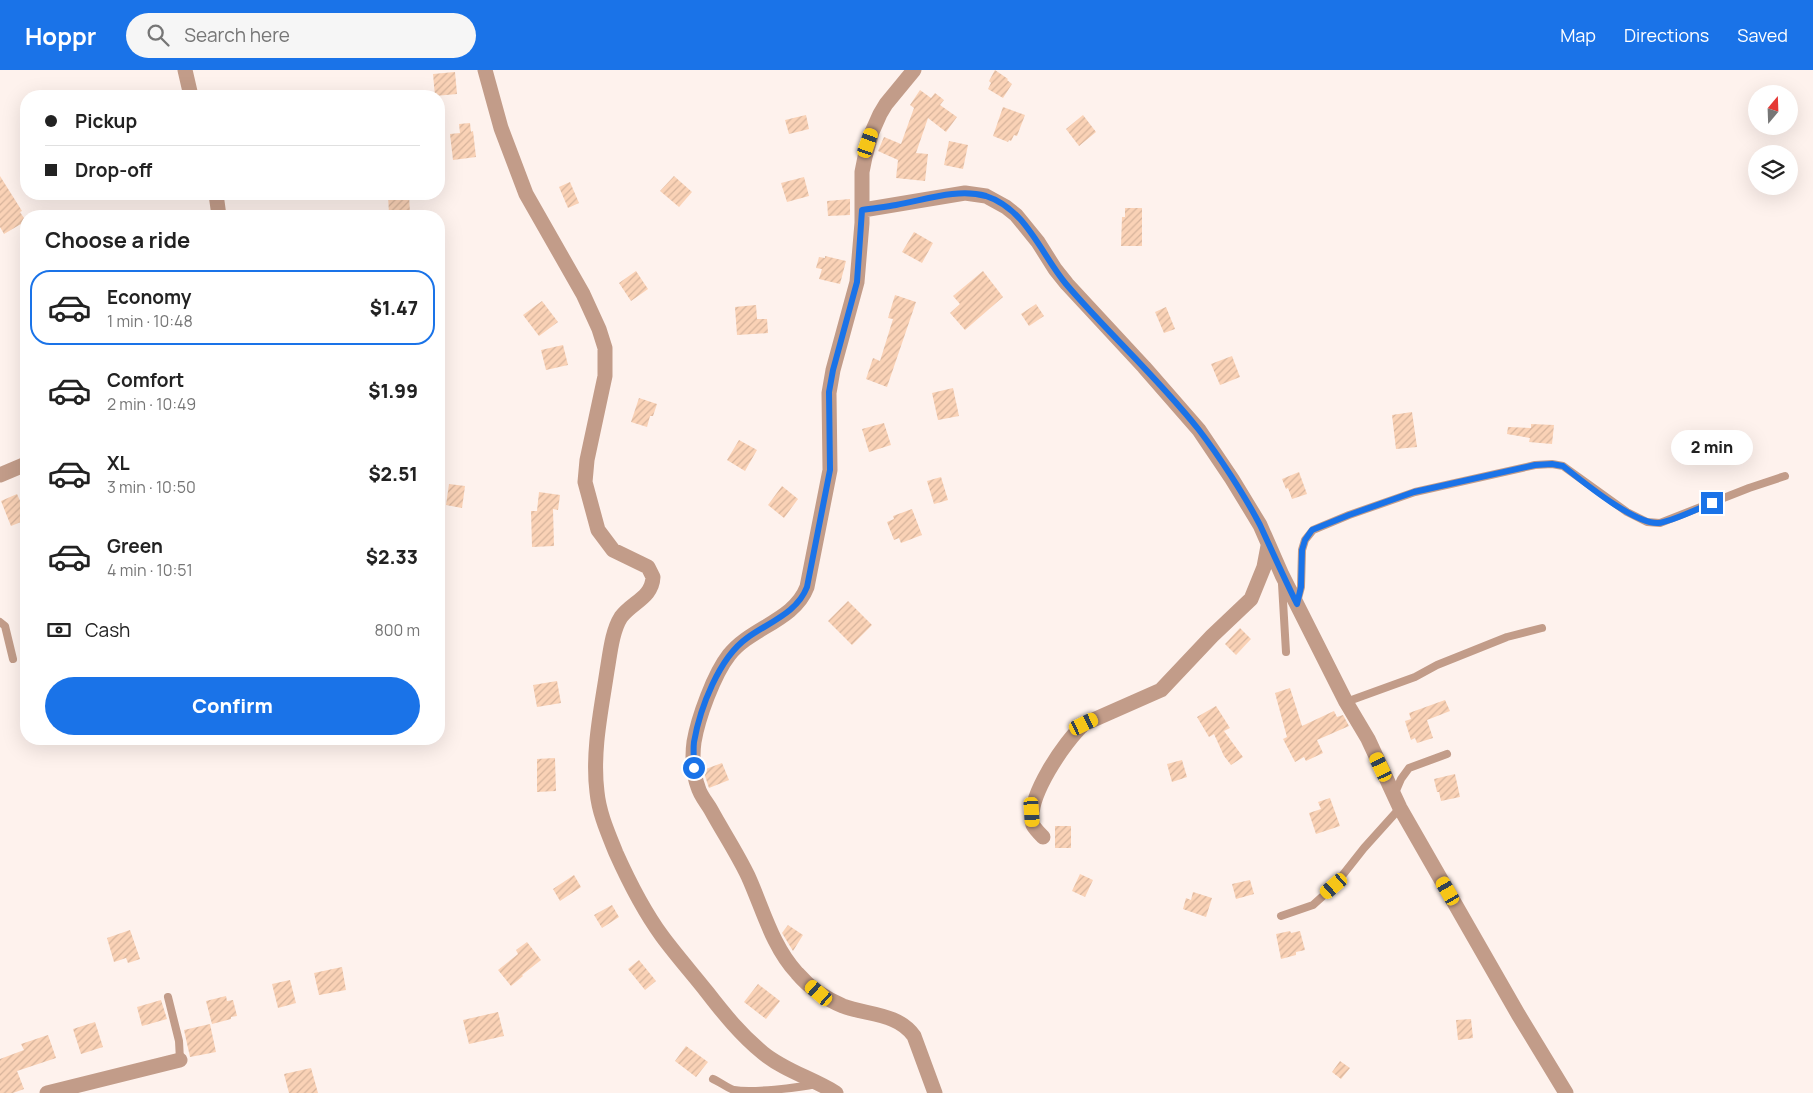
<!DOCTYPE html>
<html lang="en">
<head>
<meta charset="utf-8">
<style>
  :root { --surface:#fff; --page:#f6f6f6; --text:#222; --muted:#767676; --line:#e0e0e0; --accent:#1a73e8 }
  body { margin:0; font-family:Manrope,sans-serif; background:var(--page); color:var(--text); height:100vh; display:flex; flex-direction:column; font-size:19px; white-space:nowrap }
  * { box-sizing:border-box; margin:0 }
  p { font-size:16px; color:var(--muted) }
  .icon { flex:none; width:28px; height:28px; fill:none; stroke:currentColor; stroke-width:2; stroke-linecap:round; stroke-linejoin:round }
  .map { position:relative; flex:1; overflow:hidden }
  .details { position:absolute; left:20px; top:140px; width:425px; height:535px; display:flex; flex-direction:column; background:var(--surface); border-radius:20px; box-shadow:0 5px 20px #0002 }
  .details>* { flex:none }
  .top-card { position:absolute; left:20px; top:20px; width:425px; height:110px; border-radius:20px; box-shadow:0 5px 20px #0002; display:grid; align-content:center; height:110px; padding:0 25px; background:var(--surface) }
  .needle { width:32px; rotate:19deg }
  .tools { position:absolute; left:1748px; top:15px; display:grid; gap:10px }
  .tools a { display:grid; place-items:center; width:50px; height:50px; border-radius:50%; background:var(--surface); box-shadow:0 5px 20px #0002; font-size:25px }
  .end { position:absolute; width:22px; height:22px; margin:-11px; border:6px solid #1a73e8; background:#fff; box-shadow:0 0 0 2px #fff }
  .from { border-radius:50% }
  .bubble { position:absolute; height:35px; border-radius:18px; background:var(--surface); box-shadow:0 5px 20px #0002; font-size:16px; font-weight:800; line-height:35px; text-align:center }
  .car { position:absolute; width:15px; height:30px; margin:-15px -8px; border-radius:6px; box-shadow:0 0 4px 1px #0007; background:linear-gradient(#f5c518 24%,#345 0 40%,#f5c518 0 76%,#345 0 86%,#f5c518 0) }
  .top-card b { display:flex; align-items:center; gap:18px; height:48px; font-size:19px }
  .top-card b+b { border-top:1px solid var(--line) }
  .top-card i { width:12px; height:12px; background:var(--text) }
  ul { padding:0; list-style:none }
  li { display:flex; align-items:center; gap:15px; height:75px; margin:0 10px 8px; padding:0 15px; border:2px solid transparent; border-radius:20px }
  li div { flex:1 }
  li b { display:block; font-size:19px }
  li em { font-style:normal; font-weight:800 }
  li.active { border-color:var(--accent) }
  li>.icon { width:45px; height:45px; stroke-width:1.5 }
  h2 { padding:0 25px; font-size:22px; line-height:60px }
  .pay { display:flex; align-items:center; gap:12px; height:55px; padding:0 25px; font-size:19px }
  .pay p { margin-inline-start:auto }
  .cta { display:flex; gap:10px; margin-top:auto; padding:10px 25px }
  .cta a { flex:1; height:58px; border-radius:30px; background:var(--accent); color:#fff; font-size:20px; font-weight:800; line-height:58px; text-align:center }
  header { display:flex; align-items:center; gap:30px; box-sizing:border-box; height:70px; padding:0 25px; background:var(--accent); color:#fff }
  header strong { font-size:24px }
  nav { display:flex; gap:28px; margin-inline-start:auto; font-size:18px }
  .search { width:350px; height:45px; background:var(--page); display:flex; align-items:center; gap:12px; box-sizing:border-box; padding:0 18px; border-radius:28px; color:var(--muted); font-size:19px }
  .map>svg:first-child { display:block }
</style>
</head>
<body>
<header>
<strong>Hoppr</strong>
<div class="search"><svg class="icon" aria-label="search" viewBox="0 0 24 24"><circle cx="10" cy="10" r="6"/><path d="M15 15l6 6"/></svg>Search here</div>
<nav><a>Map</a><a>Directions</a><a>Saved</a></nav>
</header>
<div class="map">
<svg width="1813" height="1023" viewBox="0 0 1813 1023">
  <defs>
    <pattern id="building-hatch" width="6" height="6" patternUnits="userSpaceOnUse" patternTransform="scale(1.25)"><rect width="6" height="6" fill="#fad2b6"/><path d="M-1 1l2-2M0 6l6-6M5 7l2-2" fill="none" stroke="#d6b39b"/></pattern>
  </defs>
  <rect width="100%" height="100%" fill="#fef2ed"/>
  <path fill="url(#building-hatch)" d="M995,0l13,9 -1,1 5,4 -9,14 -15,-9 3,-6 -2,-2z
    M455,2l2,22 -22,2 -2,-22z
    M920,20l11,8 4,-5 9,7 -4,5 17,12 -11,15 -18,-14 -12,35 12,1 -3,27 -29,-3 2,-18 -20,-9 6,-14 17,7 13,-36 -4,-3z
    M1003,37l22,8 -8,21 -3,-1 -3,6 -2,-1 -1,2 -15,-6z
    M806,45l3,14 -20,5 -4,-14z
    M1083,45l13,17 -17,14 -13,-17z
    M470,53l1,9 2,-1 3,26 -23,3 -3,-26 10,-1 -1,-9z
    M949,71l19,4 -5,24 -19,-4z
    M0,106l22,35 -2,1 6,9 -22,13 -4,-7z
    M674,106l18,16 -13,15 -19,-16z
    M804,107l5,19 -22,6 -6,-19z
    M570,112l9,21 -11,5 -9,-21z
    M388,124h21l1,19 -21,2z
    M850,129v16l-22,1 -1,-15z
    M1125,138h17v38h-21l1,-29h3z
    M914,162l19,11 -11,20 -20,-11z
    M825,186l21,5 -6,23 -21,-5 3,-10 -6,-1 3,-11 6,1z
    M636,201l12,18 -17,12 -12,-18z
    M983,201l20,26 -38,33 -15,-17 10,-9 -7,-8z
    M895,225l21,7 -29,85 -21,-8 7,-21 7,3 13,-42 -5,-1z
    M542,231l16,21 -19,14 -16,-21z
    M1036,234l8,12 -15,10 -8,-12z
    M756,235l1,14h10l1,14 -31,2 -2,-28z
    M1166,237l9,22 -11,4 -9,-21z
    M563,275l5,20 -22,5 -5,-20z
    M1232,286l8,21 -20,8 -9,-21z
    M953,318l6,28 -21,4 -6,-27z
    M639,328l18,6 -4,12h-3l-3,11 -16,-5z
    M1412,342l5,35 -21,2 -4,-34z
    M884,353l7,22 -22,7 -7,-23z
    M1531,354l23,1 -2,19 -23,-2 1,-4 -23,-4 1,-7 23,1z
    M739,370l18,10 -12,21 -18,-11z
    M1299,402l8,22 -15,5 -4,-11 -2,1 -4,-10z
    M941,407l7,23 -14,4 -7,-23z
    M449,414l16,2 -3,22 -16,-3z
    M782,416l16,13 -14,19 -16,-13z
    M539,422l21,3 -2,15 -5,-1 1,37 -22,1 -1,-36h6z
    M17,424l9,20v6l-15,6 -10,-25z
    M912,439l10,26 -21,8 -2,-5 -5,2 -7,-18 7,-3 -1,-3z
    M848,531l24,24 -20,20 -24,-24z
    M1240,558l11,11 -15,16 -11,-11z
    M557,611l4,22 -24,4 -4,-22z
    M1290,618l12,38 32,-15 3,6 6,-2 6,11 -32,14 6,13 -17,8 -2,-4 -9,5 -12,-23 4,-2 -12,-44z
    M1445,630l5,11 -23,9 6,18 -16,5 -2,-5 -4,2 -6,-19 6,-2 -2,-6z
    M1216,636l14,22 -6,3 19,26 -12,8 -7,-9 -10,-22 -5,3 -12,-20z
    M555,688l1,33 -19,1v-33z
    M1182,690l5,17 -15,5 -5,-18z
    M722,693l7,17 -20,8 -6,-18z
    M1455,704l5,23 -19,4 -2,-9h-2l-3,-13z
    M1330,728l10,28 -24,8 -7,-21 12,-4 -3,-7z
    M1055,756h16v22h-16z
    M1080,804l13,6 -8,17 -13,-6z
    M574,805l7,12 -21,14 -7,-12z
    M1250,810l4,14 -18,5 -4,-15z
    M1193,822l19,6 -6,19 -23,-8 3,-11 5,2z
    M612,835l7,12 -17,11 -8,-13z
    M788,855l15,10 -10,16 -11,-18z
    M130,860l10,29 -12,4 -2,-5 -12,4 -7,-24z
    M1290,861l1,2 9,-2 5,19 -9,2v3l-15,4 -5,-25z
    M527,872l14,18 -19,15 1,1 -12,10 -13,-16 20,-16 -2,-4z
    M639,890l17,21 -11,9 -17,-21z
    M342,897l4,23 -27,5 -5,-22z
    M290,910l6,23 -18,5 -6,-24z
    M758,914l22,17 -14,18 -22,-17z
    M226,926l1,5 6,-1 4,16 -6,1v2l-19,5 -6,-23z
    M161,930l6,19 -25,7 -5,-19z
    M498,942l6,24 -35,8 -6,-24z
    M1471,949l2,19 -15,2 -2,-20z
    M95,952l8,25 -22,7 -8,-25z
    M210,954l6,28 -26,5 -6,-27z
    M48,965l8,23 -39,13 7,18 -11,4h-13v-34l24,-9 -3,-6z
    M686,976l22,16 -12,15 -21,-16z
    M1340,991l10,7 -9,11 -9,-7z
    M311,998l7,25h-29l-5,-19z"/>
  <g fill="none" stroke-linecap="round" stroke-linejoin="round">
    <path stroke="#c29c89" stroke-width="8" d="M1282,514l4,68
      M1297,532l4,-15 1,-37 3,-10 8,-10 36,-15 66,-23 120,-27 17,-1 11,2 64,46 20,10 13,1 89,-35 36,-12
      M0,552l5,4 8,33
      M1346,632l69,-25 22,-12 70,-28 35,-9
      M1395,723l6,-14 8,-11 38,-14
      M1281,846l32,-11 21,-19 30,-38 36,-40
      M168,927l11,44 1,19
      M713,1009c7,3 14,9 21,11 18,3 63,-2 82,-6"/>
    <path stroke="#c29c89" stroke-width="15" d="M185,0l6,26
      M485,0l16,58 25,66 57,100 16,35 6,19v28l-18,84 -2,22 13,48 15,20 35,17 5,10c-1,21 -21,25 -32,40 -9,14 -11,37 -14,54 -6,40 -15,81 -10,121 2,21 11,41 19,61 13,29 27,57 46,83 14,19 30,37 45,56 17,22 34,43 56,61 22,18 49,25 73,40
      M914,0l-28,34 -6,10 -8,18 -7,25 -3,15v51l-5,59 -24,88 -4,23 1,77 -23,117c-13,34 -56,40 -78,68 -15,19 -31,63 -35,87 -2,14 -1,32 4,45 2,8 9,16 13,23 12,22 26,43 37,66 15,33 24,70 49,97 12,14 29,26 46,33 24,9 55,7 71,30l21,57
      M216,124l3,22
      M863,140l102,-17 21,3 20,11 10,8 22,27 17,27 12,15 77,83 55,63 33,49 28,46 22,50 64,127 22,37 32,69 118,206 48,79
      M0,405l26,-11
      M1043,767c-3,-3 -8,-8 -10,-12 -8,-26 32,-84 51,-101l77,-34 51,-54 39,-37 13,-32 4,-21
      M47,1023l133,-33"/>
  </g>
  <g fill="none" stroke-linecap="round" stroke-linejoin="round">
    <path stroke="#1a73e8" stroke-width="6" d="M694,698c0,-8 -1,-18 0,-26 6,-34 25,-84 53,-104 22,-16 50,-25 60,-51l23,-117 -1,-78 4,-22 24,-88 5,-72c12,-2 23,-3 34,-5 29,-5 61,-17 90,-9 40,13 55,58 80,88 43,50 92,94 133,146 20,26 46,66 61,95 12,26 24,53 37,79l4,-17 1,-37 3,-10 7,-10 37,-15 65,-23 121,-27 17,-1 11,2c19,15 71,58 95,57 13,-1 41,-15 54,-20"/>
  </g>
</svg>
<div class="tools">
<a><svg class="needle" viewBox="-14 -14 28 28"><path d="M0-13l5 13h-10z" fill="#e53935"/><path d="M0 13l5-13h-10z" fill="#767676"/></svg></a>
<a><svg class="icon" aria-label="layers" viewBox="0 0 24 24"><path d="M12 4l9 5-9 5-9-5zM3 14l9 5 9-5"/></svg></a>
</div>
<i class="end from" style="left:694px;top:698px"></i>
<i class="end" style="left:1712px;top:433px"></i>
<div class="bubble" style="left:1671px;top:360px;width:82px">2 min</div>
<i class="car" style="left:868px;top:73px;rotate:19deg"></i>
<i class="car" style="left:1084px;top:654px;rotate:64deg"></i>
<i class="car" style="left:1381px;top:697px;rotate:335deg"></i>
<i class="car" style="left:1032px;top:742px;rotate:176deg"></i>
<i class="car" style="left:1334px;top:816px;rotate:229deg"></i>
<i class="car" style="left:1448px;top:821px;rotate:330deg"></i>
<i class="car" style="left:819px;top:923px;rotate:311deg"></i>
<div class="top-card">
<b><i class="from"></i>Pickup</b>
<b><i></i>Drop-off</b>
</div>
<section class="details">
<h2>Choose a ride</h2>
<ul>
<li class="active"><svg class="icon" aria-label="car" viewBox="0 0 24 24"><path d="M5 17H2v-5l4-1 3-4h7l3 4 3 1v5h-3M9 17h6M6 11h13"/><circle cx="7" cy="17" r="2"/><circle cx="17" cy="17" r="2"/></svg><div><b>Economy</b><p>1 min · 10:48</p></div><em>$1.47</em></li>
<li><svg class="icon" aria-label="car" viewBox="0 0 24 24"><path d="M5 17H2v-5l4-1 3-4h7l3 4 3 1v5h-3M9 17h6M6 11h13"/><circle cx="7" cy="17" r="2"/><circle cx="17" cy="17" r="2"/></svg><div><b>Comfort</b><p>2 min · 10:49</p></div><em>$1.99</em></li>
<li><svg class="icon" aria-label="car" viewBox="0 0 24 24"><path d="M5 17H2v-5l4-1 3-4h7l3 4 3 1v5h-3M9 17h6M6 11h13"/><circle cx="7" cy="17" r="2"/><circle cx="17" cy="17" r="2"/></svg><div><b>XL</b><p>3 min · 10:50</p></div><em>$2.51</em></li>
<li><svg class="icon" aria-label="car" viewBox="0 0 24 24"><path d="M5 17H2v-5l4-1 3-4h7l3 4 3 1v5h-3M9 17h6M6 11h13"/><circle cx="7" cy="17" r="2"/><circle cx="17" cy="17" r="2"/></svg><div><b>Green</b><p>4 min · 10:51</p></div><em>$2.33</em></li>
</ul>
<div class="pay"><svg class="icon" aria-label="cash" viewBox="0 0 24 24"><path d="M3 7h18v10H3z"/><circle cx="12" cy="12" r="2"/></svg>Cash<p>800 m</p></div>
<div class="cta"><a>Confirm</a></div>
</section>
</div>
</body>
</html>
